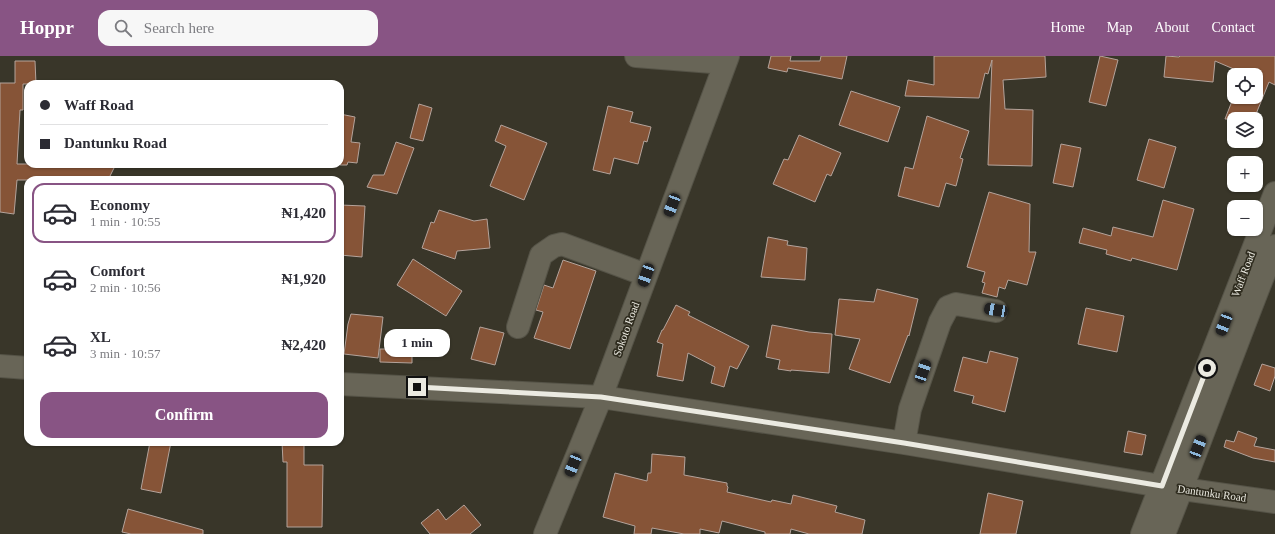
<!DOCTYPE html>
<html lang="en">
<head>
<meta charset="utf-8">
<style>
  :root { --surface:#fff; --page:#f7f7f7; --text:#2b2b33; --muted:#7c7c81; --line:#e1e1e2; --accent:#885484 }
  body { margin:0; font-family:Georgia,serif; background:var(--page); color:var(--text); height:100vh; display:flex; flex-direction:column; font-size:15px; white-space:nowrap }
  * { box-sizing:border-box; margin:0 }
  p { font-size:13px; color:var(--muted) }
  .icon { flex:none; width:22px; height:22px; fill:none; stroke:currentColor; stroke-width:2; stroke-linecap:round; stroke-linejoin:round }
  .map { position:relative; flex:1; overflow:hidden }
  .details { position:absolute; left:24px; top:120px; width:320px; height:270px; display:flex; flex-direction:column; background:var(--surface); border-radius:12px; box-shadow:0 1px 3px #0004 }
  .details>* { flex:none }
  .banner { position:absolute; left:24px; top:24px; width:320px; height:88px; border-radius:12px; box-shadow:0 1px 3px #0004; display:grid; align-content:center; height:88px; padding:0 16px; background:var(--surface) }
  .fabs { position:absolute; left:1227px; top:12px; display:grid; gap:8px }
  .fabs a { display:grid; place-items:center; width:36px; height:36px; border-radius:8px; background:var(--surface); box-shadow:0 1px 3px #0004; font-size:20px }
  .end { position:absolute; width:18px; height:18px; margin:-9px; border:5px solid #ebeae1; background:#111; box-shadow:0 0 0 2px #111 }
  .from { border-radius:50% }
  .bubble { position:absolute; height:28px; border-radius:12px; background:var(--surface); box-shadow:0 1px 3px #0004; font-size:13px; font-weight:700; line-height:28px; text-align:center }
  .car { position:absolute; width:12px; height:24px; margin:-12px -6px; border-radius:5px; box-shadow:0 0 3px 1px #0007; background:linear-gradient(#222 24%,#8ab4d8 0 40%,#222 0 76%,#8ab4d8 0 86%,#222 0) }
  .banner b { display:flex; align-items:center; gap:14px; height:38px; font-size:15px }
  .banner b+b { border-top:1px solid var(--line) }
  .banner i { width:10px; height:10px; background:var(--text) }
  ul { padding:7px 0 0; list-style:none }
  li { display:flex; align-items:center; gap:12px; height:60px; margin:0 8px 6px; padding:0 8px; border:2px solid transparent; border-radius:12px }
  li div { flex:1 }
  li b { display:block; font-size:15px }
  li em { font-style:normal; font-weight:700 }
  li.on { border-color:var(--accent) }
  li>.icon { width:36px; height:36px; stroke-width:1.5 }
  .button { display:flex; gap:8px; margin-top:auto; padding:8px 16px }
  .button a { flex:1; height:46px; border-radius:12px; background:var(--accent); color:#fff; font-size:16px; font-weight:700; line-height:46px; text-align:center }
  header { display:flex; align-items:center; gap:24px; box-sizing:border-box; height:56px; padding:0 20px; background:var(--accent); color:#fff }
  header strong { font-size:19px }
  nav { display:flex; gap:22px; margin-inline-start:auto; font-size:14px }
  .search { width:280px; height:36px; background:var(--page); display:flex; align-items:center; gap:10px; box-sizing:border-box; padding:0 14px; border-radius:12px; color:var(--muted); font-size:15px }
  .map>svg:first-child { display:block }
</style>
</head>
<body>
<header>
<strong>Hoppr</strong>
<div class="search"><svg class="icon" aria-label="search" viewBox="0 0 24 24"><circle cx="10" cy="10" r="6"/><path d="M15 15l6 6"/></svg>Search here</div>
<nav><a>Home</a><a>Map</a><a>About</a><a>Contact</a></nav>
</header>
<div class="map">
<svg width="1275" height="478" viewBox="0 0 1275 478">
  <rect width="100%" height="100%" fill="#393629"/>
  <path fill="#865437" stroke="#b4a39b" d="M771,0h20l-1,5h30l1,-5h26l-5,23 -54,-11 -1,4 -19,-4z
    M934,0h111l1,21 -43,3 2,29 28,1 -1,56 -44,-1 4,-105 -4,14 -3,-1 -6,25 -74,-2 3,-16 26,5z
    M1100,0l18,4 -12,46 -17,-4z
    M1166,0l13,1 1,-1h95v29l-6,-3 -15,37h-29l9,-23 22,1v-22h-14l1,-2 -28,-12 -2,21 -49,-5z
    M15,5h20l1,23h-13v26h-3l-3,54h99l-8,16h-91l-3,34 -14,-2v-129h15z
    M851,35l49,16 -12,35 -49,-17z
    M419,48l13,4 -9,33 -13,-3z
    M608,50l25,6 -3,10 21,5 -4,15 -3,-1 -6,23 -24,-6 -4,16 -17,-4z
    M340,58l15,3 -4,25 9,1 -3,20 -9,-1 -1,3h-7z
    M927,60l42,15 -9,27 3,1 -7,27 -10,-3 -7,24 -41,-11 7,-29 8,2z
    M501,69l46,18 -23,57 -34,-14 16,-40 -11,-5z
    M799,79l42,18 -10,23 -4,-2 -12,28 -42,-18 11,-25 4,1z
    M1149,83l27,8 -12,41 -27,-8z
    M396,86l18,6 -17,46 -30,-7 6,-12h11z
    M1061,88l20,4 -8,39 -20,-4z
    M989,136l41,12 -1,48h7l-9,33 -19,-5 -3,9 -6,-2 -2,10 -15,-4 3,-10 -3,-1 3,-10 -18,-5z
    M1163,144l31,9 -17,61 -45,-12 -1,3 -25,-7 1,-4 -28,-7 4,-15 28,8 2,-9 40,10z
    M340,149l25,1 -3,51 -22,-2z
    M439,154l35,11 13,-2 3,29 -33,3 -2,8 -33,-11 9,-26 3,1z
    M768,181l20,4 -1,4 20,3 -2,32 -44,-3z
    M413,203l49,32 -16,25 -49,-31z
    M563,204l33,11 -26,78 -36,-11 9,-26 -7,-2 8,-25 9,3z
    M877,233l41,10 -9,37 -1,-1 -18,48 -41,-14 11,-30 -25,-4 4,-36 35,3z
    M676,249l14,7 -2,3 61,31 -12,23 -7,-3 -6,21 -13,-4 4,-16 -27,-14 -5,28 -26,-5 6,-32 -6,-2 5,-12h1z
    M1086,252l38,8 -7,36 -39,-8z
    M351,258l32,3 -5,41 -34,-4 4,-30z
    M772,269l37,7 23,2 -3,39 -38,-3v1l-13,-2 2,-9 -14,-3z
    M480,271l24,6 -9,32 -24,-6z
    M380,293h32v14l-32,-1z
    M990,295l28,7 -13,54 -33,-9 2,-7 -20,-5 9,-34 24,6z
    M1262,308l13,4v8l-5,15 -16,-6z
    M1128,375l18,4 -4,20 -18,-3z
    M1238,375l19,7 -3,8 21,4v12l-22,-4 -29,-11 2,-7 8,2z
    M150,386h21l-10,51 -20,-4z
    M282,386h22v23h19l-1,62h-35v-65h-4z
    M652,398l33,3 -1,18 43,8v3l1,1 -1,5 44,10 1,-2 19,4 2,-9 44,11 -2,6 30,8 -3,14h-53l-18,-5 -1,5h-25v-2l-43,-11 -3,12 -19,-4v5h-16l-32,-6 -1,6h-17l1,-8 -32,-9 12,-44 32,8 1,-8h3z
    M988,437l35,8 -7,33h-36z
    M464,449l17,20 -11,9h-40l-9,-11 17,-14 8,11z
    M128,453l75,21v4h-72l-9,-2z"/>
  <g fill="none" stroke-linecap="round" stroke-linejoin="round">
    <defs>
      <path id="minor" d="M636,0l89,7
        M518,271l23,-72 13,-9 8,-2 84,31
        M0,310l28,2
        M340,328l261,13 303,46 257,43 114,16
        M904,387l6,-34 30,-87 8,-15 8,-3 40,7
        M545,478l56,-137 127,-341
        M1142,478l133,-341
        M1164,478c38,-96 73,-193 111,-288"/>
    </defs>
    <use href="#minor" stroke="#555347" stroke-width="24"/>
    <use href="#minor" stroke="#686557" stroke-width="22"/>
  </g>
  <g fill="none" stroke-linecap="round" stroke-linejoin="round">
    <path stroke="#ebeae1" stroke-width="5" d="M417,331l184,10 303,46 258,43 45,-118"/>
  </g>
  <g text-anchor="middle" stroke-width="3.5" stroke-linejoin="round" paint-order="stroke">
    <g font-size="11" fill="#ebeae1" stroke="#2f2c1f">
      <text transform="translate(1243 218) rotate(-69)" y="4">Waff Road</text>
      <text transform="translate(626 273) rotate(-70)" y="4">Sokoto Road</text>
      <text transform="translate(1212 437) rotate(8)" y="4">Dantunku Road</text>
    </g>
  </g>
</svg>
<div class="fabs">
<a><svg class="icon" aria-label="locate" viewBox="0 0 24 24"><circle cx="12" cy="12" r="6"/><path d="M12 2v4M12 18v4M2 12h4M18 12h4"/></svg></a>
<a><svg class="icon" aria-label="layers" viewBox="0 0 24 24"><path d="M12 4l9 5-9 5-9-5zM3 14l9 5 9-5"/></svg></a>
<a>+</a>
<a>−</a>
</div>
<i class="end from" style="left:1207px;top:312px"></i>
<i class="end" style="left:417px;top:331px"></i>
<div class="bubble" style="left:384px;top:273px;width:66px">1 min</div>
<i class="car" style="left:672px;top:149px;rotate:201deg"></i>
<i class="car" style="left:646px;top:219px;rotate:200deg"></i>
<i class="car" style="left:996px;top:254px;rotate:280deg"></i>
<i class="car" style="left:1224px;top:268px;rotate:201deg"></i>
<i class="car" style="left:923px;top:315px;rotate:19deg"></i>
<i class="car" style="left:1198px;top:391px;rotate:21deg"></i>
<i class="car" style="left:573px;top:409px;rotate:202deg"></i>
<div class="banner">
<b><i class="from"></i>Waff Road</b>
<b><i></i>Dantunku Road</b>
</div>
<section class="details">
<ul>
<li class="on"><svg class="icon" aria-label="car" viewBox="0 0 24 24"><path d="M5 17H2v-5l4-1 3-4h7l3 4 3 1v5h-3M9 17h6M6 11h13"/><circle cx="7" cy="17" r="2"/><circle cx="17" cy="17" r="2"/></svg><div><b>Economy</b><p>1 min · 10:55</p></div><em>₦1,420</em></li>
<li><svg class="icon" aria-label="car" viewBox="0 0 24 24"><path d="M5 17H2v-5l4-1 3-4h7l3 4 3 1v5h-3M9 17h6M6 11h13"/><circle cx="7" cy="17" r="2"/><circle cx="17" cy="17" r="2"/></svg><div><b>Comfort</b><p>2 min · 10:56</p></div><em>₦1,920</em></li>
<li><svg class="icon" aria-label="car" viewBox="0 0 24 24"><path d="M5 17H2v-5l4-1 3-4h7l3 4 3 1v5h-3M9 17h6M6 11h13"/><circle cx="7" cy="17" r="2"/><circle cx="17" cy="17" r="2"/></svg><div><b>XL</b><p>3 min · 10:57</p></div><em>₦2,420</em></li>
</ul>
<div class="button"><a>Confirm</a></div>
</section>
</div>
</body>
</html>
